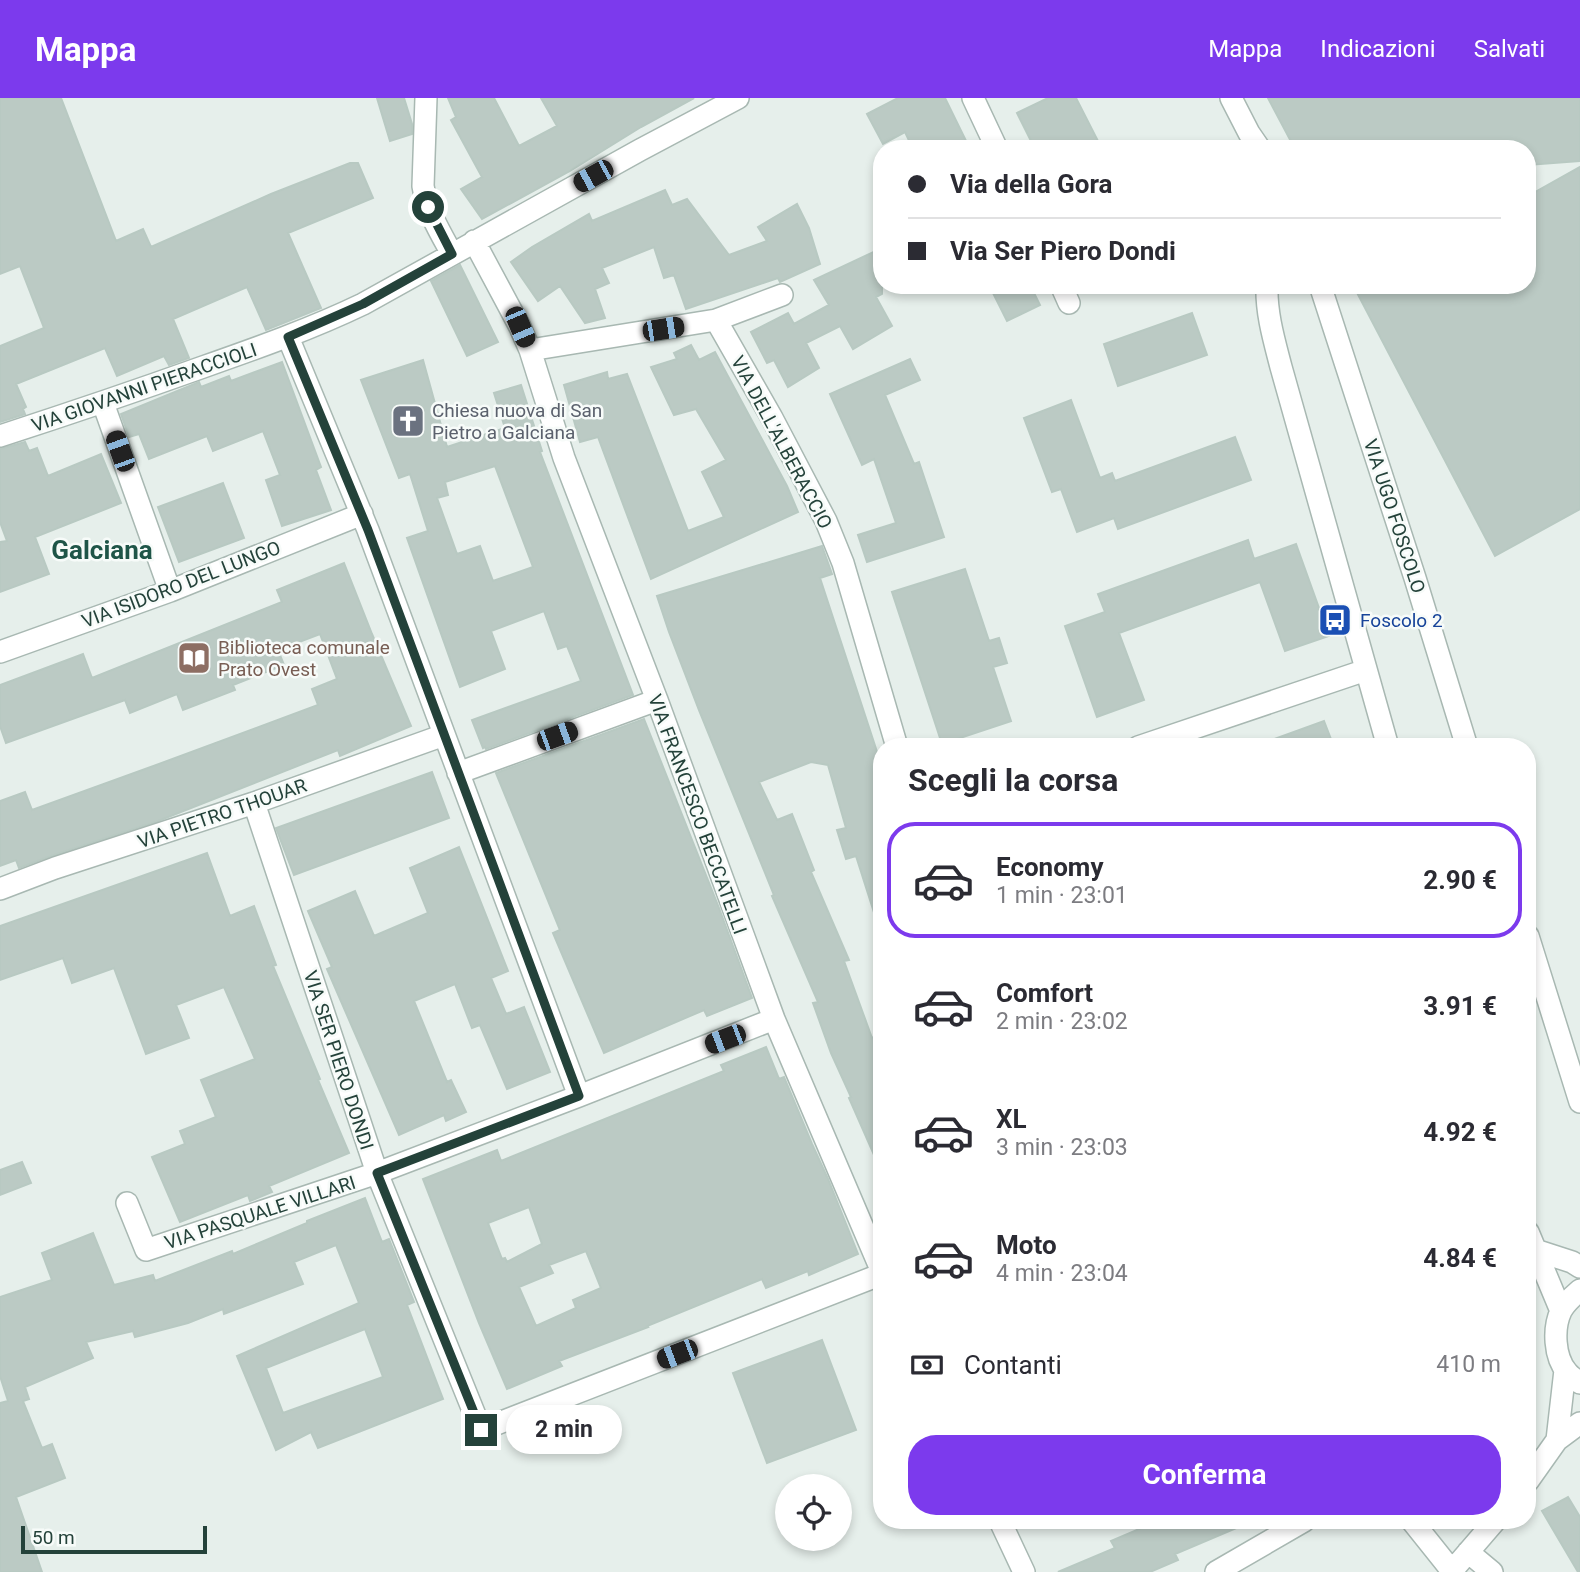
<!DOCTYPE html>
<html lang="it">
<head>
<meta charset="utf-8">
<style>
  :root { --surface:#fff; --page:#f7f7f7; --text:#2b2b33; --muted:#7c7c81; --line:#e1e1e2; --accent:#7c3aed }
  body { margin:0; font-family:Roboto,sans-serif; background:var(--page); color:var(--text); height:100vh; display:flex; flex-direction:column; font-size:26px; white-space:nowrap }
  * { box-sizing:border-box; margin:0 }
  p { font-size:23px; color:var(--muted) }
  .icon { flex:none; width:38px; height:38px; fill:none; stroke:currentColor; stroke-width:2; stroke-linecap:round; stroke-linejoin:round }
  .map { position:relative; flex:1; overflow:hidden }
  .side { position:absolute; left:873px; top:640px; width:663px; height:791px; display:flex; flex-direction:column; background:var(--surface); border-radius:28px; box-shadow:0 4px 10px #0003 }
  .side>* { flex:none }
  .hud { position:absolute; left:873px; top:42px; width:663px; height:154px; border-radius:28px; box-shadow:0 4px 10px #0003; display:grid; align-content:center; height:154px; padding:0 35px; background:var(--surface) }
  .controls { position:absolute; left:775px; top:1376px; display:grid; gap:14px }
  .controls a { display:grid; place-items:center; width:77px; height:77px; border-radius:50%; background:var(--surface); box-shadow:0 4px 10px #0003; font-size:35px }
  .scale { position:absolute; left:21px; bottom:18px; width:186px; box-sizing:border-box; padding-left:7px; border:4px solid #24423a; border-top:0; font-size:19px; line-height:24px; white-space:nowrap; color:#24423a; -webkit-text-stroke:5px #f7fbf9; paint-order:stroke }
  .end { position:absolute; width:32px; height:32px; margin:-16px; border:9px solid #24423a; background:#fff; box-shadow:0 0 0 4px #fff }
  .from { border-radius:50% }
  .bubble { position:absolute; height:49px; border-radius:24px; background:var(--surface); box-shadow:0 4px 10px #0003; font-size:23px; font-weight:700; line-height:49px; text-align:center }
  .car { position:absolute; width:21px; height:42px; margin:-21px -10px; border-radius:9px; box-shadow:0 0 5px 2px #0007; background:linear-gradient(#222 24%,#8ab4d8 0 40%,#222 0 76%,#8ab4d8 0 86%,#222 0) }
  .hud b { display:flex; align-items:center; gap:24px; height:66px; font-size:26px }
  .hud b+b { border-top:2px solid var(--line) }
  .hud i { width:18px; height:18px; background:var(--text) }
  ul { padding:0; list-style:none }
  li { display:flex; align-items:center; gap:21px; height:116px; margin:0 14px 10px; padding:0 21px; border:4px solid transparent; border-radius:28px }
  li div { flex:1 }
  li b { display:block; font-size:26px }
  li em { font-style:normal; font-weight:700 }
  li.on { border-color:var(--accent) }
  li>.icon { width:63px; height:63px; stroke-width:1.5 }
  h2 { padding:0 35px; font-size:32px; line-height:84px }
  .pay { display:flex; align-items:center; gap:18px; height:77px; padding:0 35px; font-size:26px }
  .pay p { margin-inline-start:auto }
  .primary-button { display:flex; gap:14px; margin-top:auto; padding:14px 35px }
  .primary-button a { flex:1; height:80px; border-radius:28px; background:var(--accent); color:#fff; font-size:28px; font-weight:700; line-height:80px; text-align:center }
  header { display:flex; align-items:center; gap:42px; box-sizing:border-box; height:98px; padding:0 35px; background:var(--accent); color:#fff }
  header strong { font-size:33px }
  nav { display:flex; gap:38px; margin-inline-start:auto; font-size:24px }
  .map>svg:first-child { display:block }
</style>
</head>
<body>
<header>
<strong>Mappa</strong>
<nav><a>Mappa</a><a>Indicazioni</a><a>Salvati</a></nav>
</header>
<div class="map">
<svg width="1580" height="1474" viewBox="0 0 1580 1474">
  <rect width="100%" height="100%" fill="#e6efeb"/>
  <path fill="#bbcac4" stroke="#b8c9c2" stroke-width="2" fill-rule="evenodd" d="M0,0h61l55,143 27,-12 8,18 120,-53 79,-31h8l15,35 -85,35 33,75 -55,22 -19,-43 -74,32 16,39 -20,7 -5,-9 -47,20 -12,-28 -89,36 10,23 -3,2 2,5 -25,8v-76l44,-18 -24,-62 -20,8z
    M377,0h27l8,26v10l-22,7z
    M448,0h46l25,48 38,-20 -16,-28h153l-53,29 -71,44 -88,48 -21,-30 21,-12 -31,-57 5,-3z
    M898,0h47l25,51h-57l-8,-17 -22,12 -16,-30z
    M1048,0h28l23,45 -11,6h-53l-18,-36z
    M1268,0h312v63l-52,4v-16h-233z
    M1580,69v342l-85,47 -142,-271h175v-89z
    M665,92l7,15 15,-6 42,56 38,-14 -9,-14 39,-23 12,24 11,36 -40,18 -2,-4 -92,31 -12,-34 -10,3 -10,-31 -52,21 7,15 -14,6 10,29 -20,5 -25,-37 -22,15 -27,-39 21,-15 57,-33 3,7z
    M882,150v46l-6,3 16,29 -39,23 -13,-23 -34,17 13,25 -31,19 -14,-27 -7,3 -16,-31 37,-19 6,11 35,-19 -15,-25z
    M460,167l38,77 -31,14 -36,-75z
    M989,187h41l10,20 -33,16z
    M1192,215l15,42 -89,31 -14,-42z
    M691,247l8,15 16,-8 72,134 11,26 -147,67 -53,-142 -18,5 -16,-57 43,-13 1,7 19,-5 61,157 36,-14 -22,-45 24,-12 -30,-51 -22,6 -23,-48 26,-8 -3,-6z
    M910,261l10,21 -35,15 29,69 5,-2 25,75 -77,25 -9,-27 38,-12 -22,-64 -12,6 -32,-71z
    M423,262l24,87 58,-19 -11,-35 27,-8 21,66 -2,1 93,243 -147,54 -1,-2 -2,1 -11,-28 109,-39 -14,-35 -9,3 -14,-38 -53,20 14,38 -45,18 -53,-149 21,-7 -18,-57 -11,4 -38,-98zM495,368l38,101 -40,14 -13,-35 -23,8 -20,-56 11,-3 -3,-13z
    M282,264l39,105 -5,3 15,40 -49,16 -16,-46 14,-5 -17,-44 -50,20 -6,-15 -58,23 -10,-25 -10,3 -8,-23 78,-32 2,5 28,-11 2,5z
    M1071,302l29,78 12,-5 3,8 120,-44 16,43 -133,49 -4,-11 -37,14 -16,-43 -9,3 -28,-74z
    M25,344l4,9 8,-3 11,28 53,-22 20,49 -86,34 14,37 -49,18v-50l7,-1 -7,-19v-73z
    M223,385l21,55 -65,24 -21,-55z
    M1248,442l6,19 42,-15 33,92 -44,15 -25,-69 -141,51 25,67 -47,17 -32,-91 40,-14 -7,-18z
    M822,448l10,28 -12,4 62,189v157l-4,1 -22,-69 -10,3 -9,-29 9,-2 -18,-63 -17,-3 -52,20 18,38 15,-6 22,56 -3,2 38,88 -5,1 28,77 10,-3v138l-33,-75 2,-1 -20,-44 -18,-50 5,-1 -46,-106 2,-1 -75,-185 -30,-78 -12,-36z
    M344,465l28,71 39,92 -71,30 -2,-6 -180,71 -107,35 -32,12 -3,-8 -16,6v-65l25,-9 7,18 127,-46 159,-59 -6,-16 25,-10 -17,-45 -42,16 6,15 -51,20 2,5 -52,20 -6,-16 -47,19 -5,-13 -119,43 -6,-17v-41l83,-31 9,24 190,-76 -5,-12z
    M965,471l24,72 10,-3 8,25 -14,4 18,54 -69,23 -50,-152z
    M644,621l75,189 33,90 -45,18 -3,-6 -100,43 -51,-120 7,-3 -64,-157z
    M1324,623l10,26h-75l-1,-2z
    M432,674l17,46 -155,57 -18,-47z
    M459,749l49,124 -17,7 15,36 18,-7 26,65 -43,17 -27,-64 -8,3 -17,-44 -41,17 33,81 4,-2 15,32 -20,9 -2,-6 -45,20 -72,-166 5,-2 -24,-56 47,-20 19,45 54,-23 -18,-45z
    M207,755l23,63 24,-10 22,59 -3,1 47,113 -2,1 31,73 -80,33 3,6 -22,9 -2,-6 -68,27 -28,-65 33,-13 -5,-13 36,-14 -15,-37 54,-21 -31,-72 -48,18 13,33 -43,16 -32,-86 -42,15 -9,-25 -63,22v-54z
    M766,949l13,32 5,-2 28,67 16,35 30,75 -49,21 -1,-4 -42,17 -4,-9 -115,47 1,1 -89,34 3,5 -55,23 -28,-66 -56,-144 74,-29 4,11 223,-90 -3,-6zM529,1109l13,37 -35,18 -2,-4 -3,1 -14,-36zM586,1153l15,37 -28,12 3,8 -40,18 -17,-39 34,-14 -4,-8z
    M22,1064l9,21 -31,12v-25z
    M365,1100l17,44 7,-3 25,63 -7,3 36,94 -125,49 -7,-16 -35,18 -39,-94 122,-53 -23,-58 -42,17 9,22 -79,30 -1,-5 -35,14 -53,14 -2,-6 -47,11 7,16 -68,29 4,12 -6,2 19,47 10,-4 13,34 -49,19 26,75h-42v-169l8,-2 -8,-25v-79l52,-17 -10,-27 51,-20 21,52 39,-10 2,6 77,-30 1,3 74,-31v-2zM365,1231l18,48 -100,36 -17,-45z
    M822,1242l34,90 -89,33 -34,-90z
    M1568,1399l12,20v55h-2l-36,-61z
    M1158,1423h95l-78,33 3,6 -28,12h-92l57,-24 -4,-7z"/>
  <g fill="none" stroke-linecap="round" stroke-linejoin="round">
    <defs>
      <path id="minor" d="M426,0l-3,88c4,25 17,46 29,68
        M973,0l24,51
        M1231,0l18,35 11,16
        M474,143l46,86 10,23 34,108 93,242 117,319 108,253
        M1061,187l8,18
        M1267,187c-1,28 7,55 14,82l107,380
        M1320,187l95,293 52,169
        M716,222l66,-25
        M288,239l80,193 211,566
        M530,252l186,-30 56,98 54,103 17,42 54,184
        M103,305l67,188
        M0,338c68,-22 136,-45 203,-69 54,-19 108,-38 160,-63l277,-154 98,-52
        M0,554l170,-61 192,-77
        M1138,649l228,-77
        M458,675l199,-73
        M254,705l123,370 104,257 401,-156
        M0,791l55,-21 199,-65 190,-68
        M1528,838l52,166
        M127,1105l19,47 231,-77 202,-77 195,-77
        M1528,1134l33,79
        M1535,1152l37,12 8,5
        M1580,1192c-7,6 -15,13 -19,21 -8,17 -7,46 6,61 3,4 8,7 13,11
        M1557,1342l8,-70
        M1528,1383l29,-41 23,-17
        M1000,1423l24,51
        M1412,1423l40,50
        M1468,1454l24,20
        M1216,1474l88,-51
        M1451,1474l44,-51"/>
    </defs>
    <use href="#minor" stroke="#a8b8b2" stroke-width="24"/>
    <use href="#minor" stroke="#fff" stroke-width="21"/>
  </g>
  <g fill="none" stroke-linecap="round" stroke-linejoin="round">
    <path stroke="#24423a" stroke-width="9" d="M428,109l24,47 -89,50 -75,33 80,193 211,566 -202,77 104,257"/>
  </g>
  <defs>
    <symbol id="church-square" viewBox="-11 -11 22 22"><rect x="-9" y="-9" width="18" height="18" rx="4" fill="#6b7280" stroke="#f7fbf9"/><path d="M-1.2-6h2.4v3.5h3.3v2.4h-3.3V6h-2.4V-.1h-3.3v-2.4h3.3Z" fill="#fff"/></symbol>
    <symbol id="bus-square" viewBox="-11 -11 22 22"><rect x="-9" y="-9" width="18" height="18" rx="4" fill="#1a4fb4" stroke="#f7fbf9"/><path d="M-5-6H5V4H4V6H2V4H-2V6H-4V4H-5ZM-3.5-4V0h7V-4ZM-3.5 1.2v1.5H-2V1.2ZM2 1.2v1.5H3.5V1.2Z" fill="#fff"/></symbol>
    <symbol id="library-square" viewBox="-11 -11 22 22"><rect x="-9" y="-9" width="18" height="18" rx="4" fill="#8d6e63" stroke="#f7fbf9"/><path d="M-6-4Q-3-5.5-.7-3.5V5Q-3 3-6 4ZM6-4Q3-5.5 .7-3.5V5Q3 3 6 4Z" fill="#fff"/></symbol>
  </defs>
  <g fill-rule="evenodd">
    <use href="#church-square" x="389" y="304" width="38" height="38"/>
    <use href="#bus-square" x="1316" y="503" width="38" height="38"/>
    <use href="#library-square" x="175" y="541" width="38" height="38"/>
  </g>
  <g text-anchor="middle" stroke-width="5" stroke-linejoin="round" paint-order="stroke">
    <g font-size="19" fill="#24423a" stroke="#f7fbf9">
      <text transform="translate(144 289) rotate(-19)" y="7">VIA GIOVANNI PIERACCIOLI</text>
      <text transform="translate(782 344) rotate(62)" y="7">VIA DELL'ALBERACCIO</text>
      <text transform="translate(1395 418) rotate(72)" y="7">VIA UGO FOSCOLO</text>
      <text transform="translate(181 486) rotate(-21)" y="7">VIA ISIDORO DEL LUNGO</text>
      <text transform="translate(222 715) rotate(-19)" y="7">VIA PIETRO THOUAR</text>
      <text transform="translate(698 716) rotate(70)" y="7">VIA FRANCESCO BECCATELLI</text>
      <text transform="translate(339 962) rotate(72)" y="7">VIA SER PIERO DONDI</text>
      <text transform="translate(260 1114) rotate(-18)" y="7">VIA PASQUALE VILLARI</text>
    </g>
    <g font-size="19" fill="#5b616d" stroke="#f7fbf9" text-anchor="start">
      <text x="432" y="319">Chiesa nuova di San<tspan x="432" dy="22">Pietro a Galciana</tspan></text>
    </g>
    <g font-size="19" fill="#164399" stroke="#f7fbf9" text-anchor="start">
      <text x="1360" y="529">Foscolo 2</text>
    </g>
    <g font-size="19" fill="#785e54" stroke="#f7fbf9" text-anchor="start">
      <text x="218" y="556">Biblioteca comunale<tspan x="218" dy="22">Prato Ovest</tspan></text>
    </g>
    <g font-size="26" font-weight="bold" fill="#1f5548" stroke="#f7fbf9">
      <text x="102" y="461">Galciana</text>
    </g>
  </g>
</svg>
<div class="controls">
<a><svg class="icon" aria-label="locate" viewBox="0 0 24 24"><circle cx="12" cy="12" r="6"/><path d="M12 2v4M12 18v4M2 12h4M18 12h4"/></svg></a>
</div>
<div class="scale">50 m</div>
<i class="end from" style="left:428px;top:109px"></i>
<i class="end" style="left:481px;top:1332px"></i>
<div class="bubble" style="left:506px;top:1307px;width:116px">2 min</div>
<i class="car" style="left:593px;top:78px;rotate:241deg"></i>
<i class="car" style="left:520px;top:229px;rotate:157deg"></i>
<i class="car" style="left:663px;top:231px;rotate:81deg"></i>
<i class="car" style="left:120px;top:353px;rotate:340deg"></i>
<i class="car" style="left:557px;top:638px;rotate:70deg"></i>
<i class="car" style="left:725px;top:941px;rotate:249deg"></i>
<i class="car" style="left:677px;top:1256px;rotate:249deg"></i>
<div class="hud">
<b><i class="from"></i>Via della Gora</b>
<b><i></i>Via Ser Piero Dondi</b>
</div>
<section class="side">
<h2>Scegli la corsa</h2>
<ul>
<li class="on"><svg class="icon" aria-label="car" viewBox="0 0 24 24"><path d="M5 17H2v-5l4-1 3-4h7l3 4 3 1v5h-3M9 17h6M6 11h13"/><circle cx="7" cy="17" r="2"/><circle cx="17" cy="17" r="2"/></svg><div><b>Economy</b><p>1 min · 23:01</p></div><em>2.90 €</em></li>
<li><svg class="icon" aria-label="car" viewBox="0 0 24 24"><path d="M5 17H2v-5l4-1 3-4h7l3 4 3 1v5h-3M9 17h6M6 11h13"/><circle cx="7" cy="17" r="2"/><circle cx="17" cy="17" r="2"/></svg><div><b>Comfort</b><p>2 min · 23:02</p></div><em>3.91 €</em></li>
<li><svg class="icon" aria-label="car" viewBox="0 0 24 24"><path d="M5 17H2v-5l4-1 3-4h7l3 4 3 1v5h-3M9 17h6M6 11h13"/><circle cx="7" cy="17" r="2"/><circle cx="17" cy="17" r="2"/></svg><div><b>XL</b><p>3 min · 23:03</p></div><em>4.92 €</em></li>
<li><svg class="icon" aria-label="car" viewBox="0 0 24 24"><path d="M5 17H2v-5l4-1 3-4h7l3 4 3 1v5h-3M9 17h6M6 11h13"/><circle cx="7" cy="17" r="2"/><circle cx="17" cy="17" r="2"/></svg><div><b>Moto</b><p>4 min · 23:04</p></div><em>4.84 €</em></li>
</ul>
<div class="pay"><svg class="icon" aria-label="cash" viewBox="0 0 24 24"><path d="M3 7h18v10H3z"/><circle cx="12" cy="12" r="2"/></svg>Contanti<p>410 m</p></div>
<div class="primary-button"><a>Conferma</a></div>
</section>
</div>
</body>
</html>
